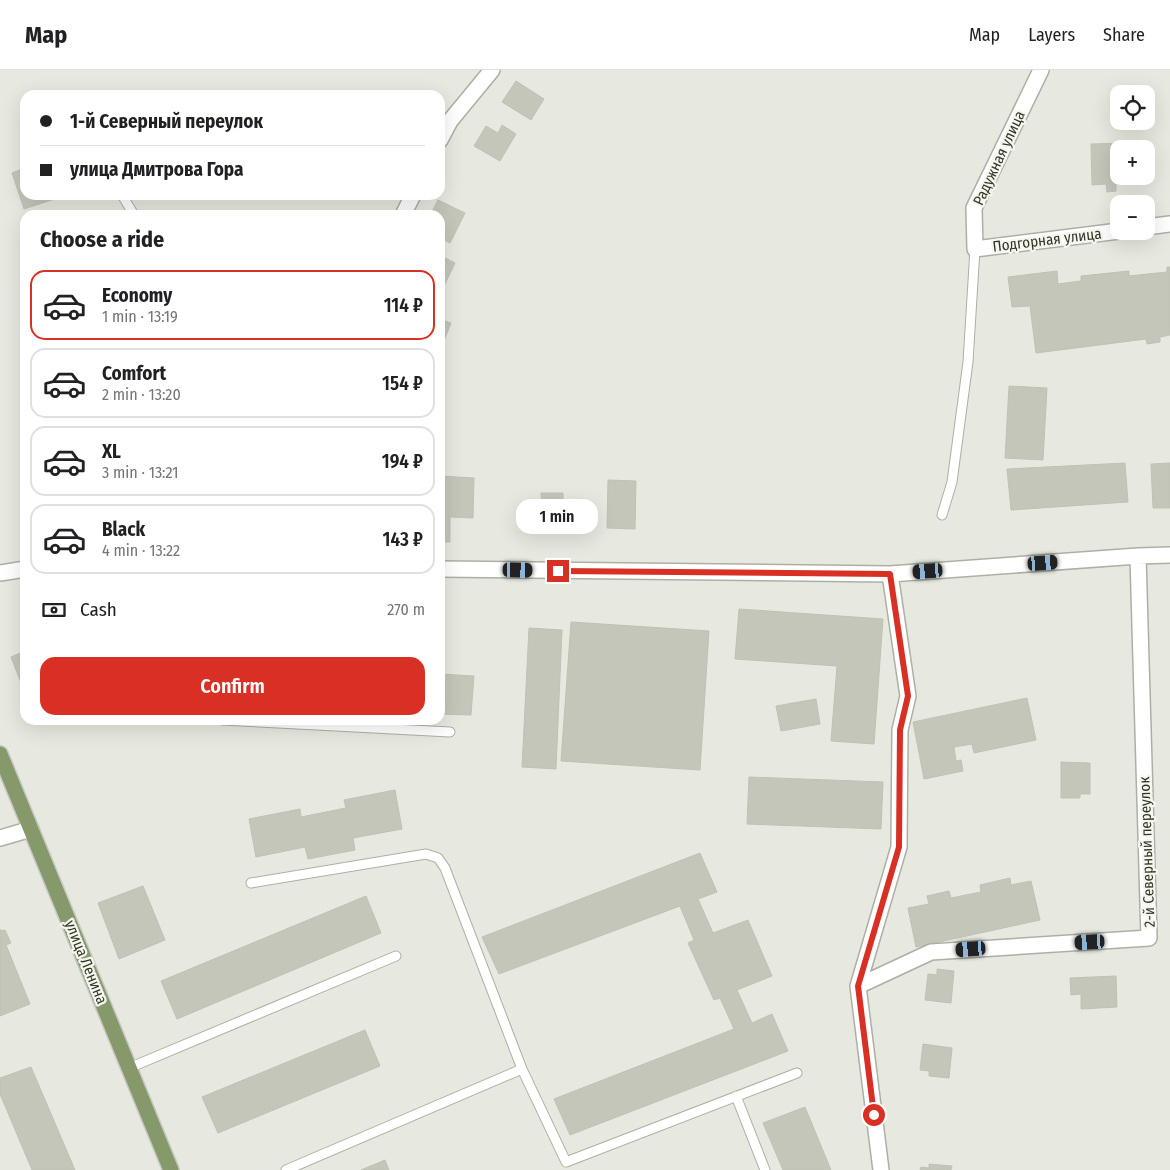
<!DOCTYPE html>
<html lang="en">
<head>
<meta charset="utf-8">
<style>
  :root { --surface:#fff; --page:#f6f6f6; --text:#202124; --muted:#757577; --line:#e0e0e0; --accent:#d93025 }
  body { margin:0; font-family:"Fira Sans Condensed",sans-serif; background:var(--page); color:var(--text); height:100vh; display:flex; flex-direction:column; font-size:19px; white-space:nowrap }
  * { box-sizing:border-box; margin:0 }
  p { font-size:16px; color:var(--muted) }
  .icon { flex:none; width:28px; height:28px; fill:none; stroke:currentColor; stroke-width:2; stroke-linecap:round; stroke-linejoin:round }
  .map { position:relative; flex:1; overflow:hidden }
  .details { position:absolute; left:20px; top:140px; width:425px; height:515px; display:flex; flex-direction:column; background:var(--surface); border-radius:15px; box-shadow:0 5px 20px #0002 }
  .details>* { flex:none }
  .top-card { position:absolute; left:20px; top:20px; width:425px; height:110px; border-radius:15px; box-shadow:0 5px 20px #0002; display:grid; align-content:center; height:110px; padding:0 20px; background:var(--surface) }
  .controls { position:absolute; left:1110px; top:15px; display:grid; gap:10px }
  .controls a { display:grid; place-items:center; width:45px; height:45px; border-radius:10px; background:var(--surface); box-shadow:0 5px 20px #0002; font-size:25px }
  .end { position:absolute; width:22px; height:22px; margin:-11px; border:6px solid #d93025; background:#fff; box-shadow:0 0 0 2px #fff }
  .from { border-radius:50% }
  .bubble { position:absolute; height:35px; border-radius:15px; background:var(--surface); box-shadow:0 5px 20px #0002; font-size:16px; font-weight:600; line-height:35px; text-align:center }
  .car { position:absolute; width:15px; height:30px; margin:-15px -8px; border-radius:6px; box-shadow:0 0 4px 1px #0007; background:linear-gradient(#222 24%,#8ab4d8 0 40%,#222 0 76%,#8ab4d8 0 86%,#222 0) }
  .top-card b { display:flex; align-items:center; gap:18px; height:48px; font-size:19px }
  .top-card b+b { border-top:1px solid var(--line) }
  .top-card i { width:12px; height:12px; background:var(--text) }
  ul { padding:0; list-style:none }
  li { display:flex; align-items:center; gap:15px; height:70px; margin:0 10px 8px; padding:0 10px; border:2px solid var(--line); border-radius:15px }
  li div { flex:1 }
  li b { display:block; font-size:19px }
  li em { font-style:normal; font-weight:600 }
  li.active { border-color:var(--accent) }
  li>.icon { width:45px; height:45px; stroke-width:1.5 }
  h2 { padding:0 20px; font-size:22px; line-height:60px }
  .pay { display:flex; align-items:center; gap:12px; height:55px; padding:0 20px; font-size:19px }
  .pay p { margin-inline-start:auto }
  .button { display:flex; gap:10px; margin-top:auto; padding:10px 20px }
  .button a { flex:1; height:58px; border-radius:15px; background:var(--accent); color:#fff; font-size:20px; font-weight:600; line-height:58px; text-align:center }
  header { display:flex; align-items:center; gap:30px; box-sizing:border-box; height:70px; padding:0 25px; background:var(--surface); border-bottom:1px solid var(--line) }
  header strong { font-size:24px }
  nav { display:flex; gap:28px; margin-inline-start:auto; font-size:18px }
  .map>svg:first-child { display:block }
</style>
</head>
<body>
<header>
<strong>Map</strong>
<nav><a>Map</a><a>Layers</a><a>Share</a></nav>
</header>
<div class="map">
<svg width="1170" height="1100" viewBox="0 0 1170 1100">
  <rect width="100%" height="100%" fill="#e7e9e0"/>
  <path fill="#c3c6b9" stroke="#bec2b4" d="M516,11l28,18 -13,21 -29,-18z
    M502,55l14,9 -16,27 -26,-15 12,-20 12,7z
    M1129,73v6h-10v27h11l1,7 -15,1v7l-9,1 -1,-8 -14,1 -1,-41z
    M25,98v27h42l-43,14 -12,-36z
    M438,130l27,13 -15,30 -10,-5v-23h-10z
    M441,186l14,7 -12,25 -3,-2z
    M1167,197h3v68l-10,2v5l-13,2 -1,-5 -110,14 -6,-47 -18,1 -4,-30 49,-6 1,13 23,-3v-5l48,-5v5l38,-4z
    M440,249l11,4 -11,28z
    M1009,316l38,2 -4,72 -38,-2z
    M1125,393l3,39 -117,8 -4,-41z
    M1170,393v45h-17l-2,-44z
    M440,406l34,2 -1,40 -23,-1v25h-10z
    M608,410l28,1 -1,48 -28,-1z
    M541,423h22l1,37h-21z
    M739,539l144,10 -9,125 -43,-3 6,-75 -102,-7z
    M571,552l138,9 -9,139 -139,-9z
    M529,558l33,2 -6,139 -34,-2z
    M25,581v42l-14,-36z
    M440,604l34,2 -3,39 -31,-1z
    M1027,628l9,42 -62,13 -2,-9 -18,3 2,14 5,-1 2,11 -39,8 -11,-57z
    M816,629l4,25 -39,7 -5,-25z
    M1061,692l29,1v31h-10v4h-19z
    M749,707l134,5 -2,47 -134,-5z
    M395,720l7,39 -49,9 2,12 -47,9 -3,-12 -49,10 -7,-38 51,-10 1,8 45,-9 -2,-8z
    M700,783l17,39 -19,7 15,34 35,-13 24,56 -35,14 15,33 20,-9 16,37 -218,84 -16,-36 180,-70 -14,-31 -6,2 -26,-57 6,-3 -14,-34 -181,68 -17,-37z
    M1010,808l1,7 20,-4 9,39 -124,27 -8,-39 21,-4 -2,-8 22,-5 2,7 30,-6 -1,-7z
    M143,816l22,54 -46,19 -21,-56z
    M366,826l15,37 -204,86 -16,-38z
    M0,859l1,2 4,-1 6,13 -5,2 24,59 -30,12z
    M937,899l17,2 -3,32 -26,-3 3,-26 9,1z
    M1116,906l1,31 -36,2v-15l-10,1 -1,-17z
    M365,960l15,36 -162,67 -16,-36z
    M923,974l29,4 -3,30 -20,-2v-5l-9,-1z
    M31,997l44,103h-43l-32,-76v-16z
    M805,1037l26,63h-48l-20,-47z
    M385,1090l4,10h-28z
    M929,1094l23,2 -1,4h-31l1,-3 8,1z"/>
  <g fill="none" stroke-linecap="round" stroke-linejoin="round">
    <defs>
      <path id="lane" d="M122,125l12,20
        M942,445l10,-33 16,-120 7,-113
        M222,650l228,12
        M251,813l175,-29 12,4 7,10 77,201 44,93 231,-89
        M129,998l267,-112
        M736,1026l29,74
        M286,1100l236,-101"/>
      <path id="street" d="M1041,0l-67,138 1,41 144,-18
        M440,70l10,-19 42,-51
        M403,145l10,-20
        M1146,157l24,-3
        M440,499l450,5 248,-18 32,-1
        M0,503l25,-4
        M0,768l31,-9
        M858,916l73,-34 218,-14 -11,-382
        M881,1100l-23,-184 41,-139 1,-117 8,-34 -18,-122"/>
      <path id="primary" d="M0,684l171,416"/>
    </defs>
    <use href="#lane" stroke="#acb0a4" stroke-width="11"/>
    <use href="#street" stroke="#acb0a4" stroke-width="18"/>
    <use href="#primary" stroke="#c5c7c1" stroke-width="18"/>
    <use href="#lane" stroke="#fff" stroke-width="9"/>
    <use href="#street" stroke="#fff" stroke-width="15"/>
    <use href="#primary" stroke="#86996a" stroke-width="15"/>
  </g>
  <g fill="none" stroke-linecap="round" stroke-linejoin="round">
    <path stroke="#d93025" stroke-width="6" d="M558,501l332,3 18,122 -8,34 -1,117 -41,139 16,129"/>
  </g>
  <g text-anchor="middle" stroke-width="4.5" stroke-linejoin="round" paint-order="stroke">
    <g font-size="15" fill="#2f3723" stroke="#f5f6f0">
      <text transform="translate(999 88) rotate(-65)" y="5">Радужная улица</text>
      <text transform="translate(1047 170) rotate(-7)" y="5">Подгорная улица</text>
      <text transform="translate(1147 782) rotate(-92)" y="5">2-й Северный переулок</text>
      <text transform="translate(86 892) rotate(68)" y="5">улица Ленина</text>
    </g>
  </g>
</svg>
<div class="controls">
<a><svg class="icon" aria-label="locate" viewBox="0 0 24 24"><circle cx="12" cy="12" r="6"/><path d="M12 2v4M12 18v4M2 12h4M18 12h4"/></svg></a>
<a>+</a>
<a>−</a>
</div>
<i class="end from" style="left:874px;top:1045px"></i>
<i class="end" style="left:558px;top:501px"></i>
<div class="bubble" style="left:516px;top:429px;width:82px">1 min</div>
<i class="car" style="left:1043px;top:493px;rotate:86deg"></i>
<i class="car" style="left:518px;top:500px;rotate:91deg"></i>
<i class="car" style="left:928px;top:501px;rotate:266deg"></i>
<i class="car" style="left:1090px;top:872px;rotate:267deg"></i>
<i class="car" style="left:971px;top:879px;rotate:266deg"></i>
<div class="top-card">
<b><i class="from"></i>1-й Северный переулок</b>
<b><i></i>улица Дмитрова Гора</b>
</div>
<section class="details">
<h2>Choose a ride</h2>
<ul>
<li class="active"><svg class="icon" aria-label="car" viewBox="0 0 24 24"><path d="M5 17H2v-5l4-1 3-4h7l3 4 3 1v5h-3M9 17h6M6 11h13"/><circle cx="7" cy="17" r="2"/><circle cx="17" cy="17" r="2"/></svg><div><b>Economy</b><p>1 min · 13:19</p></div><em>114 ₽</em></li>
<li><svg class="icon" aria-label="car" viewBox="0 0 24 24"><path d="M5 17H2v-5l4-1 3-4h7l3 4 3 1v5h-3M9 17h6M6 11h13"/><circle cx="7" cy="17" r="2"/><circle cx="17" cy="17" r="2"/></svg><div><b>Comfort</b><p>2 min · 13:20</p></div><em>154 ₽</em></li>
<li><svg class="icon" aria-label="car" viewBox="0 0 24 24"><path d="M5 17H2v-5l4-1 3-4h7l3 4 3 1v5h-3M9 17h6M6 11h13"/><circle cx="7" cy="17" r="2"/><circle cx="17" cy="17" r="2"/></svg><div><b>XL</b><p>3 min · 13:21</p></div><em>194 ₽</em></li>
<li><svg class="icon" aria-label="car" viewBox="0 0 24 24"><path d="M5 17H2v-5l4-1 3-4h7l3 4 3 1v5h-3M9 17h6M6 11h13"/><circle cx="7" cy="17" r="2"/><circle cx="17" cy="17" r="2"/></svg><div><b>Black</b><p>4 min · 13:22</p></div><em>143 ₽</em></li>
</ul>
<div class="pay"><svg class="icon" aria-label="cash" viewBox="0 0 24 24"><path d="M3 7h18v10H3z"/><circle cx="12" cy="12" r="2"/></svg>Cash<p>270 m</p></div>
<div class="button"><a>Confirm</a></div>
</section>
</div>
</body>
</html>
